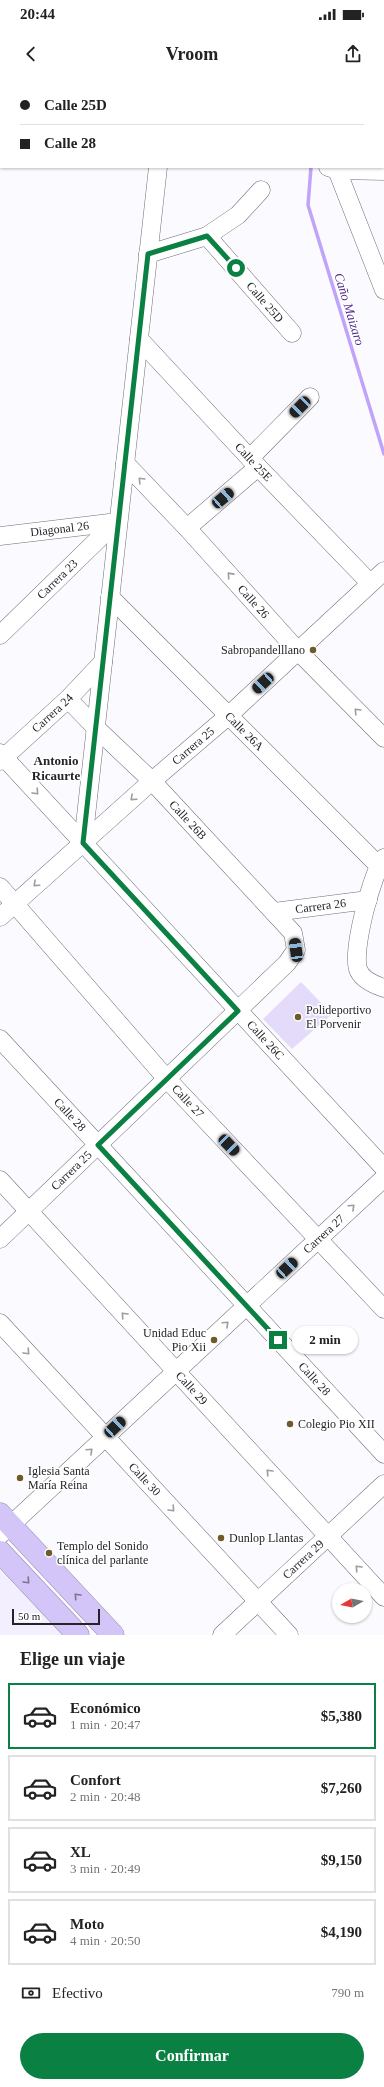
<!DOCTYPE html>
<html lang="es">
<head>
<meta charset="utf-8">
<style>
  :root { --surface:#fff; --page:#f6f6f6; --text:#222; --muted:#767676; --line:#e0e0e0; --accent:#0b8043 }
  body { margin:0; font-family:"Times New Roman",serif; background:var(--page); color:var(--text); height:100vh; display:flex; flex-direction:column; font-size:15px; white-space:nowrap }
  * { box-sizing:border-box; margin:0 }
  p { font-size:13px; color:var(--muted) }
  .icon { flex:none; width:22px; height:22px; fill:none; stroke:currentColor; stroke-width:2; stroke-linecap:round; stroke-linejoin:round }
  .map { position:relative; height:1555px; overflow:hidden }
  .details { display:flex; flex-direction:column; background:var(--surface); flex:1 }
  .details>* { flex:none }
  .top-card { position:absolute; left:0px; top:0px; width:384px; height:88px; box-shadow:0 1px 3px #0004; display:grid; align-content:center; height:88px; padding:0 20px; background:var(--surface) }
  .needle { width:26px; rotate:261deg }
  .tools { position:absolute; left:332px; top:1503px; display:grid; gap:8px }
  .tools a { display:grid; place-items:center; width:40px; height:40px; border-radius:50%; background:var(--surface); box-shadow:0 1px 3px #0004; font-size:20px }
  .scale { position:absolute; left:12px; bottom:10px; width:88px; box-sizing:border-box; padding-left:4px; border:2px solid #252328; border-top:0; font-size:11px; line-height:14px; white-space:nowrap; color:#252328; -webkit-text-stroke:3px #fff; paint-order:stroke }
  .end { position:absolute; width:18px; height:18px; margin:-9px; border:5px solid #0b8043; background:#fff; box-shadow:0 0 0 2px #fff }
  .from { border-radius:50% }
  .bubble { position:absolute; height:28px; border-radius:14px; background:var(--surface); box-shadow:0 1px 3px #0004; font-size:13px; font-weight:600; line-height:28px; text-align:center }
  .car { position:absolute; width:12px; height:24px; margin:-12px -6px; border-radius:5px; box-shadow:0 0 3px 1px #0007; background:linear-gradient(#222 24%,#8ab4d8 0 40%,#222 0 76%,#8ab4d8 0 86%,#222 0) }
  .top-card b { display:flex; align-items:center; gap:14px; height:38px; font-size:15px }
  .top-card b+b { border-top:1px solid var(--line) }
  .top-card i { width:10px; height:10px; background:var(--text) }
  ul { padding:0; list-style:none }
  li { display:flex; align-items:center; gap:12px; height:66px; margin:0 8px 6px; padding:0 12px; border:2px solid var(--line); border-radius:0px }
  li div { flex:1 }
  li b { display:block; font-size:15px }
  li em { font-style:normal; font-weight:600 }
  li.on { border-color:var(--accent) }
  li>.icon { width:36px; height:36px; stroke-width:1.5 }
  h2 { padding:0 20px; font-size:18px; line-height:48px }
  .pay { display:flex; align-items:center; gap:10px; height:44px; padding:0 20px; font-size:15px }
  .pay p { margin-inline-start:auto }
  .cta { display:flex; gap:8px; margin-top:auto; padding:8px 20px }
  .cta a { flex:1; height:46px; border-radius:24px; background:var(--accent); color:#fff; font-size:16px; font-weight:600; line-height:46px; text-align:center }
  .status { display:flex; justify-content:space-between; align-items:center; height:28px; padding:0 20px; background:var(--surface); direction:ltr }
  .status svg { height:11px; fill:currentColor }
  header { display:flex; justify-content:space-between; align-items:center; height:52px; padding:0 20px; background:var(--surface); font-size:18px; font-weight:600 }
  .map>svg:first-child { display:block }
</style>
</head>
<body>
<div class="status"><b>20:44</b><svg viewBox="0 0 49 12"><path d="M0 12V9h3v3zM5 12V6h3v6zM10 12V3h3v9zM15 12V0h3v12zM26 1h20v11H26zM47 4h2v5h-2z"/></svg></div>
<header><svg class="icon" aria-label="back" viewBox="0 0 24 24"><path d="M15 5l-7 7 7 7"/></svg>Vroom<svg class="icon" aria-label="share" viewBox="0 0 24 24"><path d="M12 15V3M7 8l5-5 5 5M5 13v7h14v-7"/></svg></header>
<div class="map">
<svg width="384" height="1555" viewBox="0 0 384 1555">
  <rect width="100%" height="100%" fill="#fbfaff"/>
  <path fill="#f3efff" d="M0,1490l63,65h-63z"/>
  <path fill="#e4dbfb" d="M301,902l31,32 -40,35 -29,-30z"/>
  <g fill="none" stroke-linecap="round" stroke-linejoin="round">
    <path stroke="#bfa4fa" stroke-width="3.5" d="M294,0v1
      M311,87l-3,38 76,249"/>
    <defs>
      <g id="minor">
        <path d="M78,1l4,-1"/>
        <path d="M167,1l1,-1"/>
        <path d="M383,6h1"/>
        <path d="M0,20h1"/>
        <path d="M328,87l9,3 47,1"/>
        <path d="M337,90l47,120"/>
        <path id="s1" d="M207,156l85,97"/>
        <path d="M148,174l59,-18 31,-21 23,-25"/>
        <path id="s2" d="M139,259l119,128 112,116"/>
        <path d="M250,378l60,-61"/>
        <path id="s3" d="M125,383l62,65 111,123 86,87"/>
        <path d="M187,448l71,-61"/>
        <path id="s4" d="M0,456l118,-14"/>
        <path id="s5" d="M110,517l268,268"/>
        <path id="s6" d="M0,555l115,-112"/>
        <path id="s7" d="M0,673l384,415"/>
        <path id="s8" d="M0,681l68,-62 35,-37"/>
        <path d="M83,763l75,-676"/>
        <path d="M384,778c-12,16 -32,91 -26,111 3,10 17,16 26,19"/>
        <path id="s9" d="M0,807l166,191 218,231"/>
        <path id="s10" d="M274,832l94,-12"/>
        <path id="s11" d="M0,837l152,-136 76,-65 156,-145"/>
        <path id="s12" d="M0,959l384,415"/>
        <path id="s13" d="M0,1100l384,417"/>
        <path id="s14" d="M0,1159l287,-276 9,-13 -3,-17 -141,-152 -56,-53 -28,-29"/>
        <path id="s15" d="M0,1243l289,312"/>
        <path id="s16" d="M0,1455l384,-357"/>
        <path id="s17" d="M222,1555l162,-151"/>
      </g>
      <path id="highway" d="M0,1434l113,121
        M0,1472l78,83"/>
    </defs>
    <use href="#minor" stroke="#706e78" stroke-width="19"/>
    <use href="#highway" stroke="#978caf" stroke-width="23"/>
    <use href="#minor" stroke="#fff" stroke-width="18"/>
    <use href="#highway" stroke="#d4c5f8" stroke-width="22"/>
  </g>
  <defs><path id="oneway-chevron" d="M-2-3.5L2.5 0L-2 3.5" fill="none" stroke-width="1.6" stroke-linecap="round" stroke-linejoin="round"/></defs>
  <g stroke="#9d9c9e">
    <use href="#oneway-chevron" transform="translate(141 400) rotate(-134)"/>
    <use href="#oneway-chevron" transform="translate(230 495) rotate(-132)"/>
    <use href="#oneway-chevron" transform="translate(357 631) rotate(-134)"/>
    <use href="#oneway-chevron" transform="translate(36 712) rotate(47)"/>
    <use href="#oneway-chevron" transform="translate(133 718) rotate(138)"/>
    <use href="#oneway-chevron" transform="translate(36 804) rotate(138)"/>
    <use href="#oneway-chevron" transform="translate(352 1127) rotate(-43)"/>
    <use href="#oneway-chevron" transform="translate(124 1235) rotate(-133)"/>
    <use href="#oneway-chevron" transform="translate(226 1244) rotate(-43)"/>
    <use href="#oneway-chevron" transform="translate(27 1272) rotate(47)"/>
    <use href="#oneway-chevron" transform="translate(90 1371) rotate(-43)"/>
    <use href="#oneway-chevron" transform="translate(269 1392) rotate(-133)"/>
    <use href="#oneway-chevron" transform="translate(172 1429) rotate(47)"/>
    <use href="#oneway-chevron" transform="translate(358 1488) rotate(-133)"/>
  </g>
  <g stroke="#7c7490">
    <use href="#oneway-chevron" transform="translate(27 1501) rotate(47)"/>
    <use href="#oneway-chevron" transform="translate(77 1516) rotate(-133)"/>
  </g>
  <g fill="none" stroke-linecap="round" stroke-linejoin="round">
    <path stroke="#0b8043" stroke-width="5" d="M236,188l-29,-32 -59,18 -65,589 155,168 -140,134 180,195"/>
  </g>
  <g fill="#6f5b2a" stroke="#fff" stroke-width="1.5">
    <circle cx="313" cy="570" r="4"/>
    <circle cx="298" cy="937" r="4"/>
    <circle cx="214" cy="1260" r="4"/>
    <circle cx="290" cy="1344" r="4"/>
    <circle cx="20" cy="1398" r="4"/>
    <circle cx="221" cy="1458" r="4"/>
    <circle cx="49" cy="1473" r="4"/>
  </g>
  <g text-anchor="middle" stroke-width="3" stroke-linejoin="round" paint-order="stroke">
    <g font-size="12" fill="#252328" stroke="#fff">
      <text dy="4" stroke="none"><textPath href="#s1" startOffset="88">Calle 25D</textPath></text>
      <text dy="4" stroke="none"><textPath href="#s2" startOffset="168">Calle 25E</textPath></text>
      <text dy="4" stroke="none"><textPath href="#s4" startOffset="60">Diagonal 26</textPath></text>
      <text dy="4" stroke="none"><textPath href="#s6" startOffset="80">Carrera 23</textPath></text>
      <text dy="4" stroke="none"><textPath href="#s3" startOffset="189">Calle 26</textPath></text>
      <text dy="4" stroke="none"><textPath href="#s8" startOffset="71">Carrera 24</textPath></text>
      <text dy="4" stroke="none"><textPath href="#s5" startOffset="190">Calle 26A</textPath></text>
      <text dy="4" stroke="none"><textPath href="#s11" startOffset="258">Carrera 25</textPath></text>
      <text transform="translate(188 740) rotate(47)" y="4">Calle 26B</text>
      <text dy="4" stroke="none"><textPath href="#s10" startOffset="47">Carrera 26</textPath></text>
      <text dy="4" stroke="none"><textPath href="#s7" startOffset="391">Calle 26C</textPath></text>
      <text dy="4" stroke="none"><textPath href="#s9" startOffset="285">Calle 27</textPath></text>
      <text dy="4" stroke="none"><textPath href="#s12" startOffset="103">Calle 28</textPath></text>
      <text dy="4" stroke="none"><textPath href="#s14" startOffset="99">Carrera 25</textPath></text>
      <text dy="4" stroke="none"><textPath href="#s16" startOffset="442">Carrera 27</textPath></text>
      <text dy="4" stroke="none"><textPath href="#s12" startOffset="463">Calle 28</textPath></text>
      <text dy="4" stroke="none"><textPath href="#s13" startOffset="283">Calle 29</textPath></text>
      <text dy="4" stroke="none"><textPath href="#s15" startOffset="213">Calle 30</textPath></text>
      <text dy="4" stroke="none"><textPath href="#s17" startOffset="111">Carrera 29</textPath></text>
    </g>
    <g font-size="12" fill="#252328" stroke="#fff" text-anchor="start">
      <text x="305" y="574" text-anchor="end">Sabropandelllano</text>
      <text x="306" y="934">Polideportivo<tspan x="306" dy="14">El Porvenir</tspan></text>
      <text x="206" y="1257" text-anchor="end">Unidad Educ<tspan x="206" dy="14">Pio Xii</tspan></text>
      <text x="298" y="1348">Colegio Pio XII</text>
      <text x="28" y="1395">Iglesia Santa<tspan x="28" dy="14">María Reina</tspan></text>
      <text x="229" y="1462">Dunlop Llantas</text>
      <text x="57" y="1470">Templo del Sonido<tspan x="57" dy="14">clínica del parlante</tspan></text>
    </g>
    <g font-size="13" font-style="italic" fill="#542b8d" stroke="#fff">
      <text transform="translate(350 229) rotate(73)" y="5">Caño Maizaro</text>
    </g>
    <g font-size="13" font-weight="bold" fill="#252328" stroke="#fff">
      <text x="56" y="685">Antonio<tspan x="56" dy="15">Ricaurte</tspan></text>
    </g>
  </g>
</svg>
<div class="tools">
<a><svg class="needle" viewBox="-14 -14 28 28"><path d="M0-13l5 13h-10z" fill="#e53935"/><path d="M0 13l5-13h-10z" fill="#767676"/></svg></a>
</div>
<div class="scale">50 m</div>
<i class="end from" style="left:236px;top:188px"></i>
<i class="end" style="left:278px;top:1260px"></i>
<div class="bubble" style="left:292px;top:1246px;width:66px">2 min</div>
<i class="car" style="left:300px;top:327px;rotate:225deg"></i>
<i class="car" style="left:223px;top:418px;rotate:49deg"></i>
<i class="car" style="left:263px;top:603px;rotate:227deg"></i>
<i class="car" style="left:296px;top:870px;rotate:352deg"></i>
<i class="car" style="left:229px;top:1065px;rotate:136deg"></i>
<i class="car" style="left:287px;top:1188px;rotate:47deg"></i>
<i class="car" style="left:115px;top:1347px;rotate:47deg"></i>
<div class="top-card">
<b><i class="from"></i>Calle 25D</b>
<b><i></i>Calle 28</b>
</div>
</div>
<section class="details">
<h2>Elige un viaje</h2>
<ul>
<li class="on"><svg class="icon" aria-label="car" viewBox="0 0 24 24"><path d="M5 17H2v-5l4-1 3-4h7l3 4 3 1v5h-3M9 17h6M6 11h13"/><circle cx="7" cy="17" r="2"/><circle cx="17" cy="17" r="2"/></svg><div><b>Económico</b><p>1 min · 20:47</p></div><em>$5,380</em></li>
<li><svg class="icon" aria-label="car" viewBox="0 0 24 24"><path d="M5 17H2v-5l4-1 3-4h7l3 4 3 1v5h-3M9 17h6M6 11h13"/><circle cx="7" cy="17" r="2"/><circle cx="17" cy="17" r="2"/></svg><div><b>Confort</b><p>2 min · 20:48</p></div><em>$7,260</em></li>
<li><svg class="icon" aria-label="car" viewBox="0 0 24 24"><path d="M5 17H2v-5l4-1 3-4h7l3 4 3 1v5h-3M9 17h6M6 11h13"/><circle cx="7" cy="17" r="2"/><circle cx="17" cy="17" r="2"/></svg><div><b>XL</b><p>3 min · 20:49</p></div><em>$9,150</em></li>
<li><svg class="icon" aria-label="car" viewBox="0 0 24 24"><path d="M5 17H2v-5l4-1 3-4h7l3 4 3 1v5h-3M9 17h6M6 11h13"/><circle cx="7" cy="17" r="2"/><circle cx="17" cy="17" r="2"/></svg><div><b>Moto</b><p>4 min · 20:50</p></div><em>$4,190</em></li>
</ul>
<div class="pay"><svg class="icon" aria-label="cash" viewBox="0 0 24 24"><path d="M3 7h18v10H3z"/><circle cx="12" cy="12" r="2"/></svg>Efectivo<p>790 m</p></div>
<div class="cta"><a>Confirmar</a></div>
</section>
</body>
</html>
